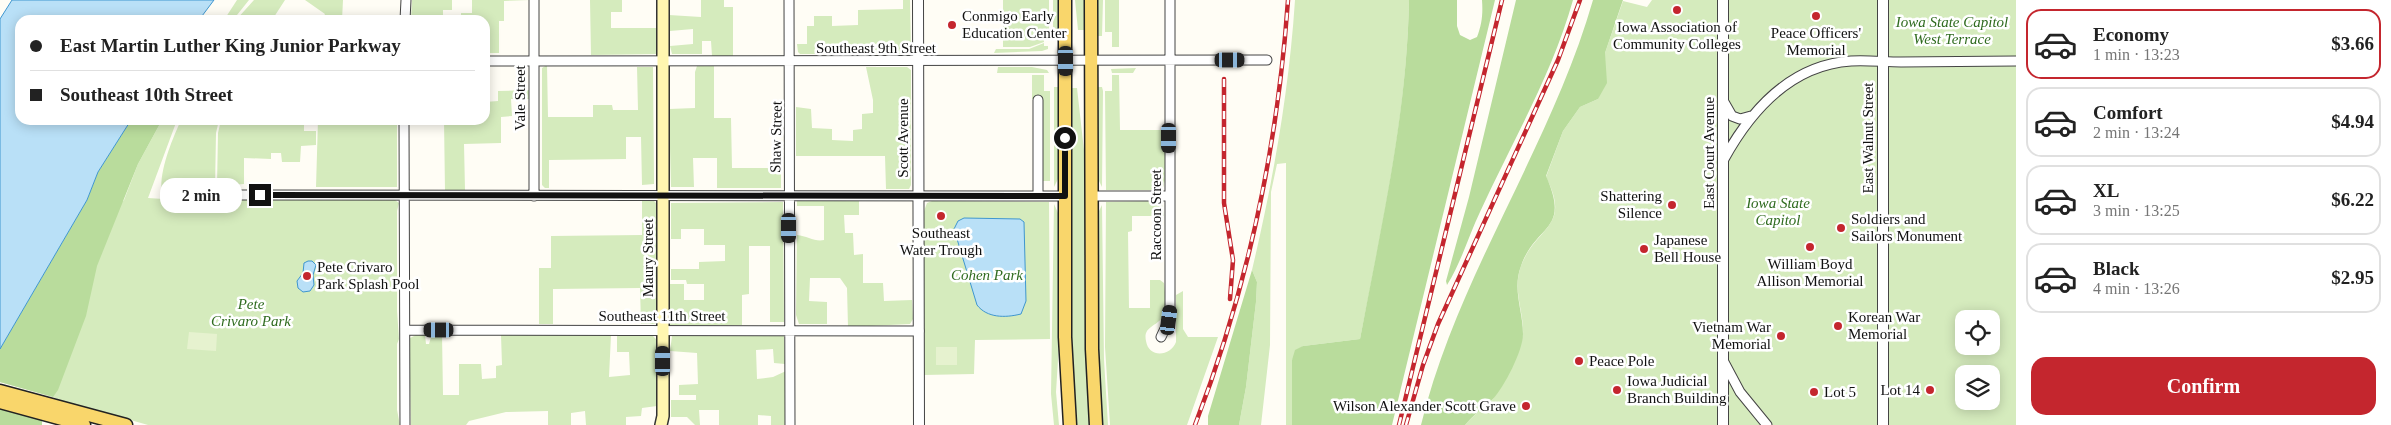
<!DOCTYPE html>
<html lang="en">
<head>
<meta charset="utf-8">
<style>
  :root { --surface:#fff; --page:#f6f6f6; --text:#222; --muted:#767676; --line:#e0e0e0; --accent:#c4262e }
  body { margin:0; font-family:"Times New Roman",serif; background:var(--page); color:var(--text); height:100vh; display:flex; flex-direction:column; font-size:19px; white-space:nowrap }
  * { box-sizing:border-box; margin:0 }
  p { font-size:16px; color:var(--muted) }
  .icon { flex:none; width:28px; height:28px; fill:none; stroke:currentColor; stroke-width:2; stroke-linecap:round; stroke-linejoin:round }
  .map { position:relative; flex:1; overflow:hidden }
  .panel { display:flex; flex-direction:column; background:var(--surface); width:375px }
  .panel>* { flex:none }
  .banner { position:absolute; left:15px; top:15px; width:475px; height:110px; border-radius:15px; box-shadow:0 2px 12px #0003; display:grid; align-content:center; height:110px; padding:0 15px; background:var(--surface) }
  .fabs { position:absolute; left:1955px; top:310px; display:grid; gap:10px }
  .fabs a { display:grid; place-items:center; width:45px; height:45px; border-radius:10px; background:var(--surface); box-shadow:0 2px 12px #0003; font-size:25px }
  .end { position:absolute; width:22px; height:22px; margin:-11px; border:6px solid #111; background:#fff; box-shadow:0 0 0 2px #fff }
  .from { border-radius:50% }
  .bubble { position:absolute; height:35px; border-radius:15px; background:var(--surface); box-shadow:0 2px 12px #0003; font-size:16px; font-weight:700; line-height:35px; text-align:center }
  .car { position:absolute; width:15px; height:30px; margin:-15px -8px; border-radius:6px; box-shadow:0 0 4px 1px #0007; background:linear-gradient(#222 24%,#8ab4d8 0 40%,#222 0 76%,#8ab4d8 0 86%,#222 0) }
  .banner b { display:flex; align-items:center; gap:18px; height:48px; font-size:19px }
  .banner b+b { border-top:1px solid var(--line) }
  .banner i { width:12px; height:12px; background:var(--text) }
  ul { padding:9px 0 0; list-style:none }
  li { display:flex; align-items:center; gap:15px; height:70px; margin:0 10px 8px; padding:0 5px; border:2px solid var(--line); border-radius:15px }
  li div { flex:1 }
  li b { display:block; font-size:19px }
  li em { font-style:normal; font-weight:700 }
  li.on { border-color:var(--accent) }
  li>.icon { width:45px; height:45px; stroke-width:1.5 }
  .action { display:flex; gap:10px; margin-top:auto; padding:10px 15px }
  .action a { flex:1; height:58px; border-radius:15px; background:var(--accent); color:#fff; font-size:20px; font-weight:700; line-height:58px; text-align:center }
  main { display:flex; flex:1; min-height:0 }
  .map>svg:first-child { display:block }
</style>
</head>
<body>
<main>
<div class="map">
<svg width="2016" height="425" viewBox="0 0 2016 425">
  <rect width="100%" height="100%" fill="#fffdf5"/>
  <path fill="#d5ebbd" fill-rule="evenodd" d="M237,0h12l-16,20h-9z
    M254,0h31l-11,17 3,3h-41z
    M305,0h38l-1,20h-20l3,-6z
    M412,0h40v10h-9v9h-32z
    M472,0h58l-26,1v20h-5v32h-14v-33h-24v-7h11z
    M590,0h32v12h-11v16h46v26l-66,1z
    M701,0h23v7h9v49h-21l-1,-15h-9v13h-30l-2,-8 23,-2v-15l-23,2 -1,-16 32,2z
    M903,0h7l1,52 -3,2h-108l-2,-2 -1,-8h10v-18h7v-10h18v10l26,-1v-15l45,-1z
    M1003,0h46v32h-5v10l-14,5h-27z
    M1053,0h5v36h-4l-1,-4z
    M1075,0h10v30h-7z
    M1098,0h5l-1,36h-4z
    M1105,0h14v47h-7v-15h-7z
    M1295,0h114c-2,114 -27,227 -49,339l-57,7 -11,14v65h-6v-262l-9,1 -6,28 -1,153 -9,80h-22l7,-38 10,-85 1,-20 -5,-12c21,-89 37,-178 43,-270z
    M1652,0h364v425h-551c8,-10 19,-16 28,-26 4,-5 30,-60 30,-65 1,-23 -11,-44 -2,-68 15,-40 51,-38 25,-89l17,-46 17,-24 18,-8 7,-46 18,-52 24,6zM1964,319h27v27h-27zM1964,374h27v27h-27z
    M1044,43v3h4v3l-6,2 -48,2 2,-4h33z
    M547,65l1,52h45v-12h19l1,5h25l-1,-43h16l1,117 -12,1 -1,-48h-15v22l-77,1v28h-4l-3,-3v-117z
    M714,65v53h17l1,50h49v20h-64v-30h-24l1,29h-23l-2,-78 26,-1v-36l2,-6z
    M866,67h41l4,3v115l-2,4h-23l-1,-33h-89v-49l15,2 1,19 20,1v11l21,1v-11l9,-1v-15l11,-1v-13z
    M998,67h34l15,3 2,3h-52z
    M1136,68l-3,5h-21l-1,-4z
    M1032,75h12v16h6v90h-9v-82h-9z
    M1112,75h7l1,55h46l-1,51 -2,6 -5,3h-52l-1,-99h7z
    M1054,87h4v92l-4,8z
    M1098,87h4l1,4 -1,96 -4,-8z
    M1070,88h7l9,80v201l5,56h-15l-5,-95z
    M530,90v9h-19l1,17 -11,1v26l-37,1 1,46 -20,1 -1,-71h41v-18l13,-1v-10z
    M162,120h15l-29,78 15,1c-7,-22 9,-59 18,-79h38l-3,13 -1,56 5,1v10h175l4,3 -2,8v100l2,28 -2,5v66l3,15h-252l-56,-16 -19,-3 -20,-9 -53,-15v-33l124,-149 14,-36z
    M221,120h83v11h12v14l-15,1 -1,16h-18l-1,-9h-10v6l-27,-1v26l-27,2 1,-53z
    M318,120h79v67h-81z
    M859,199v16h-15l1,18h8l1,22 9,-1v29h20l1,18 28,-1 1,19 -3,5 -62,3 -1,-39 -7,-10h-30l-1,23 18,1v22h-28l-3,-9 1,-80c10,1 18,7 27,5v-34h-27v-5z
    M642,200h11l3,3 1,121h-16l-1,-36 -87,1v35h-14v-56h12v-32l91,-1z
    M932,201l117,1 1,137 -75,1 -1,34 -51,1 1,-164 3,-8z
    M1155,201l7,3 2,12h-32v15l-4,1 1,76h21v-28h10l4,3c1,10 4,26 -2,35 -7,9 -19,9 -16,23 3,18 25,15 30,1v-47l7,-4v38l5,8h30l-31,88h-77l-5,-78 1,-145z
    M783,202l1,120h-14v-76h-21v48l-7,1v30l-73,1v-42h15v16h20v-16h-17l-1,-4h-15v-11h28v-7l26,-1v-16h-21v-16h-23v10h-10v-36z
    M1054,204l4,9 1,131 -3,48 3,33h-5l-3,-31z
    M1102,205l2,155 4,65h-5l-5,-77v-135z
    M418,334l7,1 1,9h3l3,-10h10l1,61h16v-31h22l1,15 14,-1v-12l6,-1 -1,-30h110l-2,42 21,-2 -1,-23h-12v-17h35l5,5v66l-15,2 -1,8 -15,1v8h-40l-1,-14 -14,2v12h-23v-14l-42,1 -37,9 -3,4h-55l-2,-81 1,-6z
    M672,336h112l1,28 -11,-1 -1,-14 -17,1 1,29 16,-2 13,-6 -1,54h-14v-9l-13,-1v10h-39v-15h-20l1,15h-5l-8,-8h-16v-17h25v-5h-17v-10l19,-1 -1,-31 -27,-2z"/>
  <path fill="#b9dc9c" d="M1409,0h48v26l3,9 10,5 7,-3c5,-13 6,-23 5,-37h13l-103,425h-100v-65l3,-10 8,-4 57,-7c21,-112 47,-224 49,-339z
    M1516,0h57c-21,75 -61,142 -93,212 -11,23 -19,51 -33,73l-1,-4 23,-84z
    M1593,0h30l-18,53 2,30 -9,16 -18,8 -17,24 -17,45c25,56 -10,47 -25,90 -9,23 2,45 2,68 0,17 -19,53 -30,65 -9,9 -20,16 -28,26h-44c36,-149 130,-278 172,-425z
    M131,120h31l-24,44 -41,102 -11,50 -28,74 -5,7 -53,-15v-33l87,-149 11,-28z
    M1252,270l5,12 -1,20 -10,85 -7,38h-31v-9z
    M0,408l42,11v6h-42z"/>
  <path fill="#e6f2cf" d="M189,332l28,2 -1,17 -29,-2z
    M936,347h21v18h-21z"/>
  <path fill="#b9e0f7" stroke="#3f96cf" d="M12,0h202l-15,20h-179v100h111l-33,52 -11,28 -87,149v-330z
    M964,218l56,1 4,3 2,79 -5,13c-16,4 -34,4 -44,-9l-23,-76 4,-8z
    M308,261h4l4,4 -3,10 1,10 -4,6 -7,1 -5,-4 -1,-7 6,-8 1,-10z"/>
  <g fill="none" stroke-linecap="round" stroke-linejoin="round">
    <defs>
      <path id="minor" d="M789,0l1,425
        M405,20l1,-20
        M485,61l782,-1
        M1724,102l8,14 8,3 11,-3
        M404,120l1,305
        M1724,159c27,-49 67,-94 127,-98 17,-1 34,1 50,1 38,0 77,-1 115,-1
        M223,195l842,1
        M534,196v-196
        M1038,196v-96
        M1091,196h78
        M405,330l514,1
        M1161,337l8,-17 1,-10v-310
        M1724,362l16,30 27,33"/>
      <path id="tertiary" d="M918,0l1,425
        M1723,0v425
        M1883,0v425"/>
      <path id="secondary" d="M661,425l2,-9v-416"/>
      <path id="primary" d="M1065,0v337l5,88
        M1091,0l1,349 4,76
        M0,391l126,34
        M0,402l84,23"/>
    </defs>
    <use href="#minor" stroke="#444" stroke-width="11"/>
    <use href="#tertiary" stroke="#444" stroke-width="12"/>
    <use href="#secondary" stroke="#333" stroke-width="14"/>
    <use href="#primary" stroke="#222" stroke-width="15"/>
    <use href="#minor" stroke="#fff" stroke-width="9"/>
    <use href="#tertiary" stroke="#fff" stroke-width="10"/>
    <use href="#secondary" stroke="#fff6b0" stroke-width="11"/>
    <use href="#primary" stroke="#f9d66b" stroke-width="12"/>
    <defs>
      <path id="rail" d="M1224,79v124l9,57 -3,39
        M1195,425c52,-135 83,-281 93,-425
        M1399,425l103,-425
        M1406,425l17,-60 15,-41 120,-264 22,-60"/>
    </defs>
    <use href="#rail" stroke="#c4262e" stroke-width="4.5"/>
    <use href="#rail" stroke="#fff" stroke-width="2.5" stroke-dasharray="8" stroke-linecap="butt"/>
  </g>
  <g fill="none" stroke-linecap="round" stroke-linejoin="round">
    <path stroke="#111" stroke-width="6" d="M260,195l805,1v-58"/>
  </g>
  <g fill="#c4262e" stroke="#fff" stroke-width="2">
    <circle cx="1677" cy="10" r="5"/>
    <circle cx="1816" cy="16" r="5"/>
    <circle cx="952" cy="25" r="5"/>
    <circle cx="1672" cy="205" r="5"/>
    <circle cx="941" cy="216" r="5"/>
    <circle cx="1841" cy="228" r="5"/>
    <circle cx="1810" cy="247" r="5"/>
    <circle cx="1644" cy="249" r="5"/>
    <circle cx="307" cy="276" r="5"/>
    <circle cx="1838" cy="326" r="5"/>
    <circle cx="1781" cy="336" r="5"/>
    <circle cx="1579" cy="361" r="5"/>
    <circle cx="1617" cy="390" r="5"/>
    <circle cx="1930" cy="390" r="5"/>
    <circle cx="1814" cy="392" r="5"/>
    <circle cx="1526" cy="406" r="5"/>
  </g>
  <g text-anchor="middle" stroke-width="5" stroke-linejoin="round" paint-order="stroke">
    <g font-size="15" fill="#111" stroke="#fff" text-anchor="start">
      <text x="962" y="21">Conmigo Early<tspan x="962" dy="17">Education Center</tspan></text>
      <text x="1677" y="32" text-anchor="middle">Iowa Association of<tspan x="1677" dy="17">Community Colleges</tspan></text>
      <text x="1816" y="38" text-anchor="middle">Peace Officers'<tspan x="1816" dy="17">Memorial</tspan></text>
      <text x="1662" y="201" text-anchor="end">Shattering<tspan x="1662" dy="17">Silence</tspan></text>
      <text x="1851" y="224">Soldiers and<tspan x="1851" dy="17">Sailors Monument</tspan></text>
      <text x="941" y="238" text-anchor="middle">Southeast<tspan x="941" dy="17">Water Trough</tspan></text>
      <text x="1654" y="245">Japanese<tspan x="1654" dy="17">Bell House</tspan></text>
      <text x="1810" y="269" text-anchor="middle">William Boyd<tspan x="1810" dy="17">Allison Memorial</tspan></text>
      <text x="317" y="272">Pete Crivaro<tspan x="317" dy="17">Park Splash Pool</tspan></text>
      <text x="1848" y="322">Korean War<tspan x="1848" dy="17">Memorial</tspan></text>
      <text x="1771" y="332" text-anchor="end">Vietnam War<tspan x="1771" dy="17">Memorial</tspan></text>
      <text x="1589" y="366">Peace Pole</text>
      <text x="1627" y="386">Iowa Judicial<tspan x="1627" dy="17">Branch Building</tspan></text>
      <text x="1920" y="395" text-anchor="end">Lot 14</text>
      <text x="1824" y="397">Lot 5</text>
      <text x="1516" y="411" text-anchor="end">Wilson Alexander Scott Grave</text>
    </g>
    <g font-size="15" font-style="italic" fill="#2f6b1f" stroke="#fff">
      <text x="1952" y="27">Iowa State Capitol<tspan x="1952" dy="17">West Terrace</tspan></text>
      <text x="1778" y="208">Iowa State<tspan x="1778" dy="17">Capitol</tspan></text>
      <text x="987" y="280">Cohen Park</text>
      <text x="251" y="309">Pete<tspan x="251" dy="17">Crivaro Park</tspan></text>
    </g>
    <g font-size="15" fill="#111" stroke="#fff">
      <text x="876" y="53">Southeast 9th Street</text>
      <text transform="translate(520 98) rotate(-90)" y="5">Vale Street</text>
      <text transform="translate(776 137) rotate(-89)" y="5">Shaw Street</text>
      <text transform="translate(903 138) rotate(-90)" y="5">Scott Avenue</text>
      <text transform="translate(1868 138) rotate(-90)" y="5">East Walnut Street</text>
      <text transform="translate(1709 153) rotate(-90)" y="5">East Court Avenue</text>
      <text transform="translate(1156 215) rotate(-90)" y="5">Raccoon Street</text>
      <text transform="translate(648 258) rotate(-90)" y="5">Maury Street</text>
      <text x="662" y="321">Southeast 11th Street</text>
    </g>
  </g>
</svg>
<div class="fabs">
<a><svg class="icon" aria-label="locate" viewBox="0 0 24 24"><circle cx="12" cy="12" r="6"/><path d="M12 2v4M12 18v4M2 12h4M18 12h4"/></svg></a>
<a><svg class="icon" aria-label="layers" viewBox="0 0 24 24"><path d="M12 4l9 5-9 5-9-5zM3 14l9 5 9-5"/></svg></a>
</div>
<i class="end from" style="left:1065px;top:138px"></i>
<i class="end" style="left:260px;top:195px"></i>
<div class="bubble" style="left:160px;top:178px;width:82px">2 min</div>
<i class="car" style="left:1230px;top:60px;rotate:90deg"></i>
<i class="car" style="left:1066px;top:61px;rotate:180deg"></i>
<i class="car" style="left:1169px;top:138px;rotate:180deg"></i>
<i class="car" style="left:789px;top:228px;rotate:180deg"></i>
<i class="car" style="left:1169px;top:320px;rotate:7deg"></i>
<i class="car" style="left:439px;top:330px;rotate:270deg"></i>
<i class="car" style="left:663px;top:361px;rotate:0deg"></i>
<div class="banner">
<b><i class="from"></i>East Martin Luther King Junior Parkway</b>
<b><i></i>Southeast 10th Street</b>
</div>
</div>
<section class="panel">
<ul>
<li class="on"><svg class="icon" aria-label="car" viewBox="0 0 24 24"><path d="M5 17H2v-5l4-1 3-4h7l3 4 3 1v5h-3M9 17h6M6 11h13"/><circle cx="7" cy="17" r="2"/><circle cx="17" cy="17" r="2"/></svg><div><b>Economy</b><p>1 min · 13:23</p></div><em>$3.66</em></li>
<li><svg class="icon" aria-label="car" viewBox="0 0 24 24"><path d="M5 17H2v-5l4-1 3-4h7l3 4 3 1v5h-3M9 17h6M6 11h13"/><circle cx="7" cy="17" r="2"/><circle cx="17" cy="17" r="2"/></svg><div><b>Comfort</b><p>2 min · 13:24</p></div><em>$4.94</em></li>
<li><svg class="icon" aria-label="car" viewBox="0 0 24 24"><path d="M5 17H2v-5l4-1 3-4h7l3 4 3 1v5h-3M9 17h6M6 11h13"/><circle cx="7" cy="17" r="2"/><circle cx="17" cy="17" r="2"/></svg><div><b>XL</b><p>3 min · 13:25</p></div><em>$6.22</em></li>
<li><svg class="icon" aria-label="car" viewBox="0 0 24 24"><path d="M5 17H2v-5l4-1 3-4h7l3 4 3 1v5h-3M9 17h6M6 11h13"/><circle cx="7" cy="17" r="2"/><circle cx="17" cy="17" r="2"/></svg><div><b>Black</b><p>4 min · 13:26</p></div><em>$2.95</em></li>
</ul>
<div class="action"><a>Confirm</a></div>
</section>
</main>
</body>
</html>
